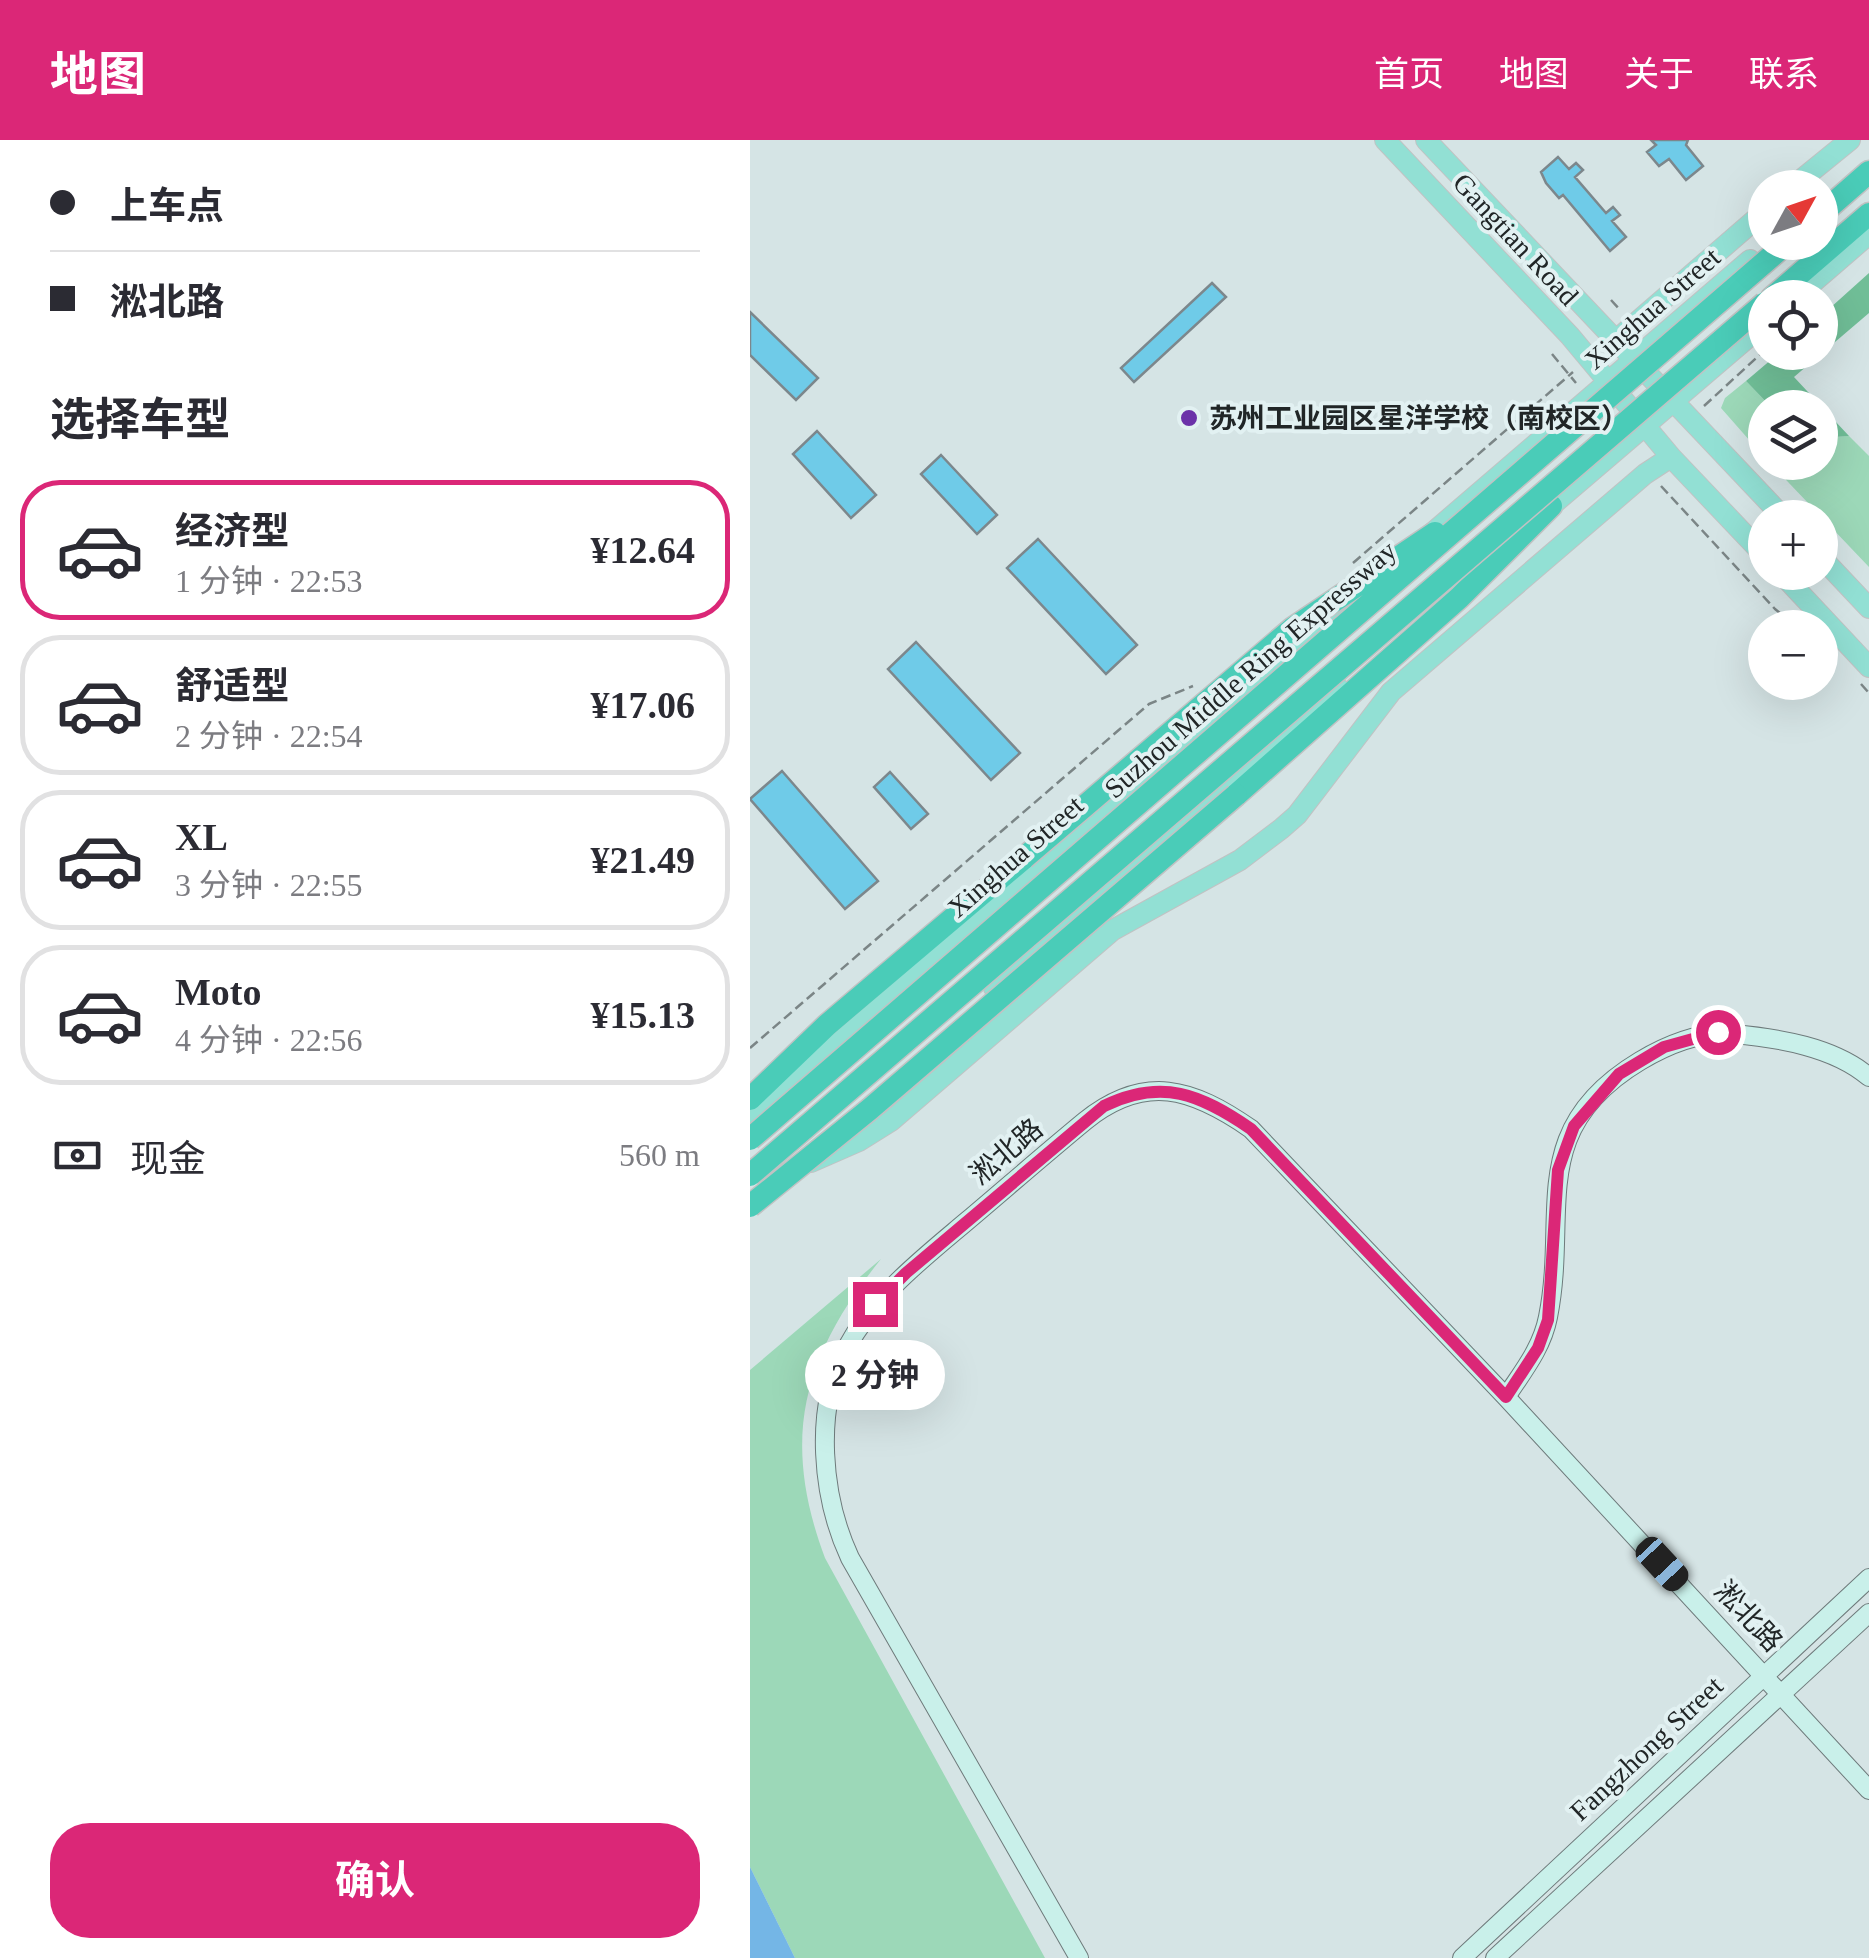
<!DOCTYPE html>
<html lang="zh">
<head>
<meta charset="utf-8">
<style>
  :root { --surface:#fff; --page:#f7f7f7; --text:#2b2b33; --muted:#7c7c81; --line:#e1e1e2; --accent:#db2777 }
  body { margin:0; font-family:"Times New Roman","Noto Sans SC",serif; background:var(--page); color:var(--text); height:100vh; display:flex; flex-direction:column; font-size:38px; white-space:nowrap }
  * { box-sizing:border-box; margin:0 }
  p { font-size:32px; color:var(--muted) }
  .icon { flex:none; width:55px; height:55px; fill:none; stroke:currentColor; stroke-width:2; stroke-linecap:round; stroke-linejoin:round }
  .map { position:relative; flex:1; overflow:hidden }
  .sheet { display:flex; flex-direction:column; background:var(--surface); width:750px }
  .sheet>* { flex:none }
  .banner { display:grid; align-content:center; height:220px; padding:0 50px; background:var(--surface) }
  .needle { width:65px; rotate:50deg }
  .controls { position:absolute; left:998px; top:30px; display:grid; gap:20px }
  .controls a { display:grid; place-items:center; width:90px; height:90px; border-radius:50%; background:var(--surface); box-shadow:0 10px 40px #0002; font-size:50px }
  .end { position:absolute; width:45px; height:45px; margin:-22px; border:12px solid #db2777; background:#fff; box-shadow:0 0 0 5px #fff }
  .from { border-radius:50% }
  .bubble { position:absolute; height:70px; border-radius:35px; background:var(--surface); box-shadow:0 10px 40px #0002; font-size:32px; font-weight:700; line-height:70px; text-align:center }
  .car { position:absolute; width:30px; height:60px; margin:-30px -15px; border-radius:12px; box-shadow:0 0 8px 2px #0007; background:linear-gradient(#222 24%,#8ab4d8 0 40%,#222 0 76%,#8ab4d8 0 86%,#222 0) }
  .banner b { display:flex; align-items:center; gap:35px; height:95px; font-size:38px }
  .banner b+b { border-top:2px solid var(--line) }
  .banner i { width:25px; height:25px; background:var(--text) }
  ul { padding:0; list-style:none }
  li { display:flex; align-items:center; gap:30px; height:140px; margin:0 20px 15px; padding:0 30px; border:5px solid var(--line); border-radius:40px }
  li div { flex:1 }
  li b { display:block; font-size:38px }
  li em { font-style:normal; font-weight:700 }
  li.selected { border-color:var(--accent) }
  li>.icon { width:90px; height:90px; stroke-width:1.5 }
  h2 { padding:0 50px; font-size:45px; line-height:120px }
  .pay { display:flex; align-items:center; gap:25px; height:110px; padding:0 50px; font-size:38px }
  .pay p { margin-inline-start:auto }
  .button { display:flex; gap:20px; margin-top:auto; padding:20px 50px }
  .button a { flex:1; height:115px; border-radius:40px; background:var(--accent); color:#fff; font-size:40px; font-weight:700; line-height:115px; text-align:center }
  header { display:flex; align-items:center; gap:60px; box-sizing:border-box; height:140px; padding:0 50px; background:var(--accent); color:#fff }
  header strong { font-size:48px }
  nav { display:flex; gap:55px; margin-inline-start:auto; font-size:35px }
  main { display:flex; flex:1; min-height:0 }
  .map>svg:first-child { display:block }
</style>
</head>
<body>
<header>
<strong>地图</strong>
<nav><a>首页</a><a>地图</a><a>关于</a><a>联系</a></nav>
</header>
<main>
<section class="sheet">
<div class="banner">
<b><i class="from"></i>上车点</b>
<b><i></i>淞北路</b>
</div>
<h2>选择车型</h2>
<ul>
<li class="selected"><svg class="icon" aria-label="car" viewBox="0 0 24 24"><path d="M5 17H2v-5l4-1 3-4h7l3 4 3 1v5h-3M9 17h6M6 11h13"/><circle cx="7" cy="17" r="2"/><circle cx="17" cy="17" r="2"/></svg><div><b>经济型</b><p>1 分钟 · 22:53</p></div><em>¥12.64</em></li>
<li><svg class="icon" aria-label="car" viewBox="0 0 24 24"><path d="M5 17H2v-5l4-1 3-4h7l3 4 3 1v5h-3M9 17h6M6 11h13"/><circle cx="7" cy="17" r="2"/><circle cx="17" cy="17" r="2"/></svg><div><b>舒适型</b><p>2 分钟 · 22:54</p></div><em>¥17.06</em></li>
<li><svg class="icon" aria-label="car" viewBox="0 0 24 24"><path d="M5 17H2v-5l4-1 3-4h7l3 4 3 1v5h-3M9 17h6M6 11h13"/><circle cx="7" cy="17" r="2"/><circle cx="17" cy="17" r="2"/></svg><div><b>XL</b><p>3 分钟 · 22:55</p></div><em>¥21.49</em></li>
<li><svg class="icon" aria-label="car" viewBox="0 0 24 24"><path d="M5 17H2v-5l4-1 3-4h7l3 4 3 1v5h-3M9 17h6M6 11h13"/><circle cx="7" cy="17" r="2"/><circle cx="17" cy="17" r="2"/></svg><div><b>Moto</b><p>4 分钟 · 22:56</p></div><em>¥15.13</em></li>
</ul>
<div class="pay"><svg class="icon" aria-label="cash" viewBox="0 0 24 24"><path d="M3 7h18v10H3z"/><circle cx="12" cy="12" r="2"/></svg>现金<p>560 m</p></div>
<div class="button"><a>确认</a></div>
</section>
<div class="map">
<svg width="1119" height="1818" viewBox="0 0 1119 1818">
  <rect width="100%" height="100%" fill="#d5e4e5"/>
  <path fill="#9cd8b8" d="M996,241l25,26 -6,1v50l-44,-50 4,-10z
    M1099,296l20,20v111l-99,-104 50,-1v-24z
    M131,1119c-78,97 -101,179 -56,299l220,400h-250l-45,-91v-497z"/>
  <path fill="#70be97" d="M1119,133v40l-75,64 55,59 -29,2v-30l-49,-1 -25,-26 33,-28 41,-1v-35z"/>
  <path fill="#74b6e6" d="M0,1727l45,91h-45z"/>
  <path fill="#6fcbe8" stroke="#7c878c" stroke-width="2.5" d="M901,0h37l-2,5 17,21 -17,14 -17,-21 -10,7 -12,-14 9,-7z
    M808,17l11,12 7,-6 7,7 -8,7 31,36 7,-6 7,8 -8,6 14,16 -16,14 -47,-56 -4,3 -13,-15 -5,-11z
    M462,143l14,14 -92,85 -13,-14z
    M0,172l68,66 -22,22 -46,-45z
    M67,291l59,64 -25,23 -58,-64z
    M191,315l56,60 -20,19 -56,-60z
    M288,399l99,106 -31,29 -99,-106z
    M166,502l104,111 -29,27 -103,-111z
    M32,631l96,110 -33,28 -95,-110z
    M140,632l38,42 -17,15 -37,-42z"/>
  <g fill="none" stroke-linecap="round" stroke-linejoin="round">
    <defs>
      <path id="secondary" d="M756,1257c17,-26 36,-49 42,-80 21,-105 -23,-187 92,-256 27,-16 61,-30 93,-27 45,4 101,13 136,43
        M329,1818l-229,-400c-28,-60 -37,-148 -4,-209 28,-53 76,-90 121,-128 39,-33 78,-67 118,-100 60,-48 107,-33 166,8l255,268 363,393
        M712,1818l407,-380
        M745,1818l374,-345"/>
      <path id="primary" d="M635,0l185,196 101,121 94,99
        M676,0l358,378
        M1041,48l59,-48
        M1045,158l74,-64
        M865,201l150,-130
        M788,377l227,-194
        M673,401l327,-281
        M1070,416l49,52
        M1030,432l89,95
        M244,848l345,-299
        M0,979l621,-533
        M61,1022l48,-21 32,-20 222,-191 127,-70 41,-31 16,-14 94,-123 254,-218 26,-17"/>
      <path id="highway" d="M1070,75l49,-43
        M1022,158l97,-84
        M486,655l223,-197 92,-92
        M0,959l77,-74 197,-167"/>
    </defs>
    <use href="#secondary" stroke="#6e7a7b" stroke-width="20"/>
    <use href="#primary" stroke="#c1c2c3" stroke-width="22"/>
    <use href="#highway" stroke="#c1c2c3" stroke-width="25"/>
    <path stroke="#7b8586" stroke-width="2.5" stroke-dasharray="10 5" stroke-linecap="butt" d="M861,160l10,11
      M802,214l24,29
      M954,266l61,-56
      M911,346l114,123 23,19
      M603,423l220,-191
      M1070,506l10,8
      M1111,544l8,9
      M0,908l399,-344 44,-18"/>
    <use href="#secondary" stroke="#c9f0ea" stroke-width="18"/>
    <use href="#primary" stroke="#92e0d4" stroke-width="20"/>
    <use href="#highway" stroke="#4accb8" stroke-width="22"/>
    <defs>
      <path id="highway-bridge" d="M274,718l268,-229 143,-96
        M0,999l1038,-897
        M0,1035l1015,-872
        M0,1066l120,-97 366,-314"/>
    </defs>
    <use href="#highway-bridge" stroke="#c1c2c3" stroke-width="25" stroke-linecap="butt"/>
    <use href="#highway-bridge" stroke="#4accb8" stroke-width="22"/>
  </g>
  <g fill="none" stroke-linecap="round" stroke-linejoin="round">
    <path stroke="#db2777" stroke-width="12" d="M125,1164l31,-31 198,-167c58,-28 96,-12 147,23l255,268 32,-49 10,-28 10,-150 16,-44 45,-52 45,-27 54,-15"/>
  </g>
  <circle fill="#6b32a9" stroke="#e2f1f2" stroke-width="4" cx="439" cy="278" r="10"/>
  <g text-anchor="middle" stroke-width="8" stroke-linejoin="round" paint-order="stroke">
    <g font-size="28" fill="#212627" stroke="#e2f1f2">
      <text transform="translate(766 99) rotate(47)" y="10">Gangtian Road</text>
      <text transform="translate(902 168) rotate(-41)" y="10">Xinghua Street</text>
      <text transform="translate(500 529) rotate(-41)" y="10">Suzhou Middle Ring Expressway</text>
      <text transform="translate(265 716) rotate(-41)" y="10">Xinghua Street</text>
      <text transform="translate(256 1011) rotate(-40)" y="10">淞北路</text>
      <text transform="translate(999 1476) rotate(47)" y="10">淞北路</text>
      <text transform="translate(896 1608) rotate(-43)" y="10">Fangzhong Street</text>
    </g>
    <g font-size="28" font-weight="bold" fill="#212627" stroke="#e2f1f2" text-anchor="start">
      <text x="459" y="288">苏州工业园区星洋学校（南校区）</text>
    </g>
  </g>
</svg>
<div class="controls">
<a><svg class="needle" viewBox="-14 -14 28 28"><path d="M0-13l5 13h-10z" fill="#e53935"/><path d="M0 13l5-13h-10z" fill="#7c7c81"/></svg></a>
<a><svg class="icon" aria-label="locate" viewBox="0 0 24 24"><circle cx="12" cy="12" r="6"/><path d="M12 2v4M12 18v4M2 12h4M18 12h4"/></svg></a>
<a><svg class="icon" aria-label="layers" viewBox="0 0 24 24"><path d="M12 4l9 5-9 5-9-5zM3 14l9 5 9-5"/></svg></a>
<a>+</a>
<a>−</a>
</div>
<i class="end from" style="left:968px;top:892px"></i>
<i class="end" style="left:125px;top:1164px"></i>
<div class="bubble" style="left:55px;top:1200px;width:140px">2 分钟</div>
<i class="car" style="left:912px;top:1424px;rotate:137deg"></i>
</div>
</main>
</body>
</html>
